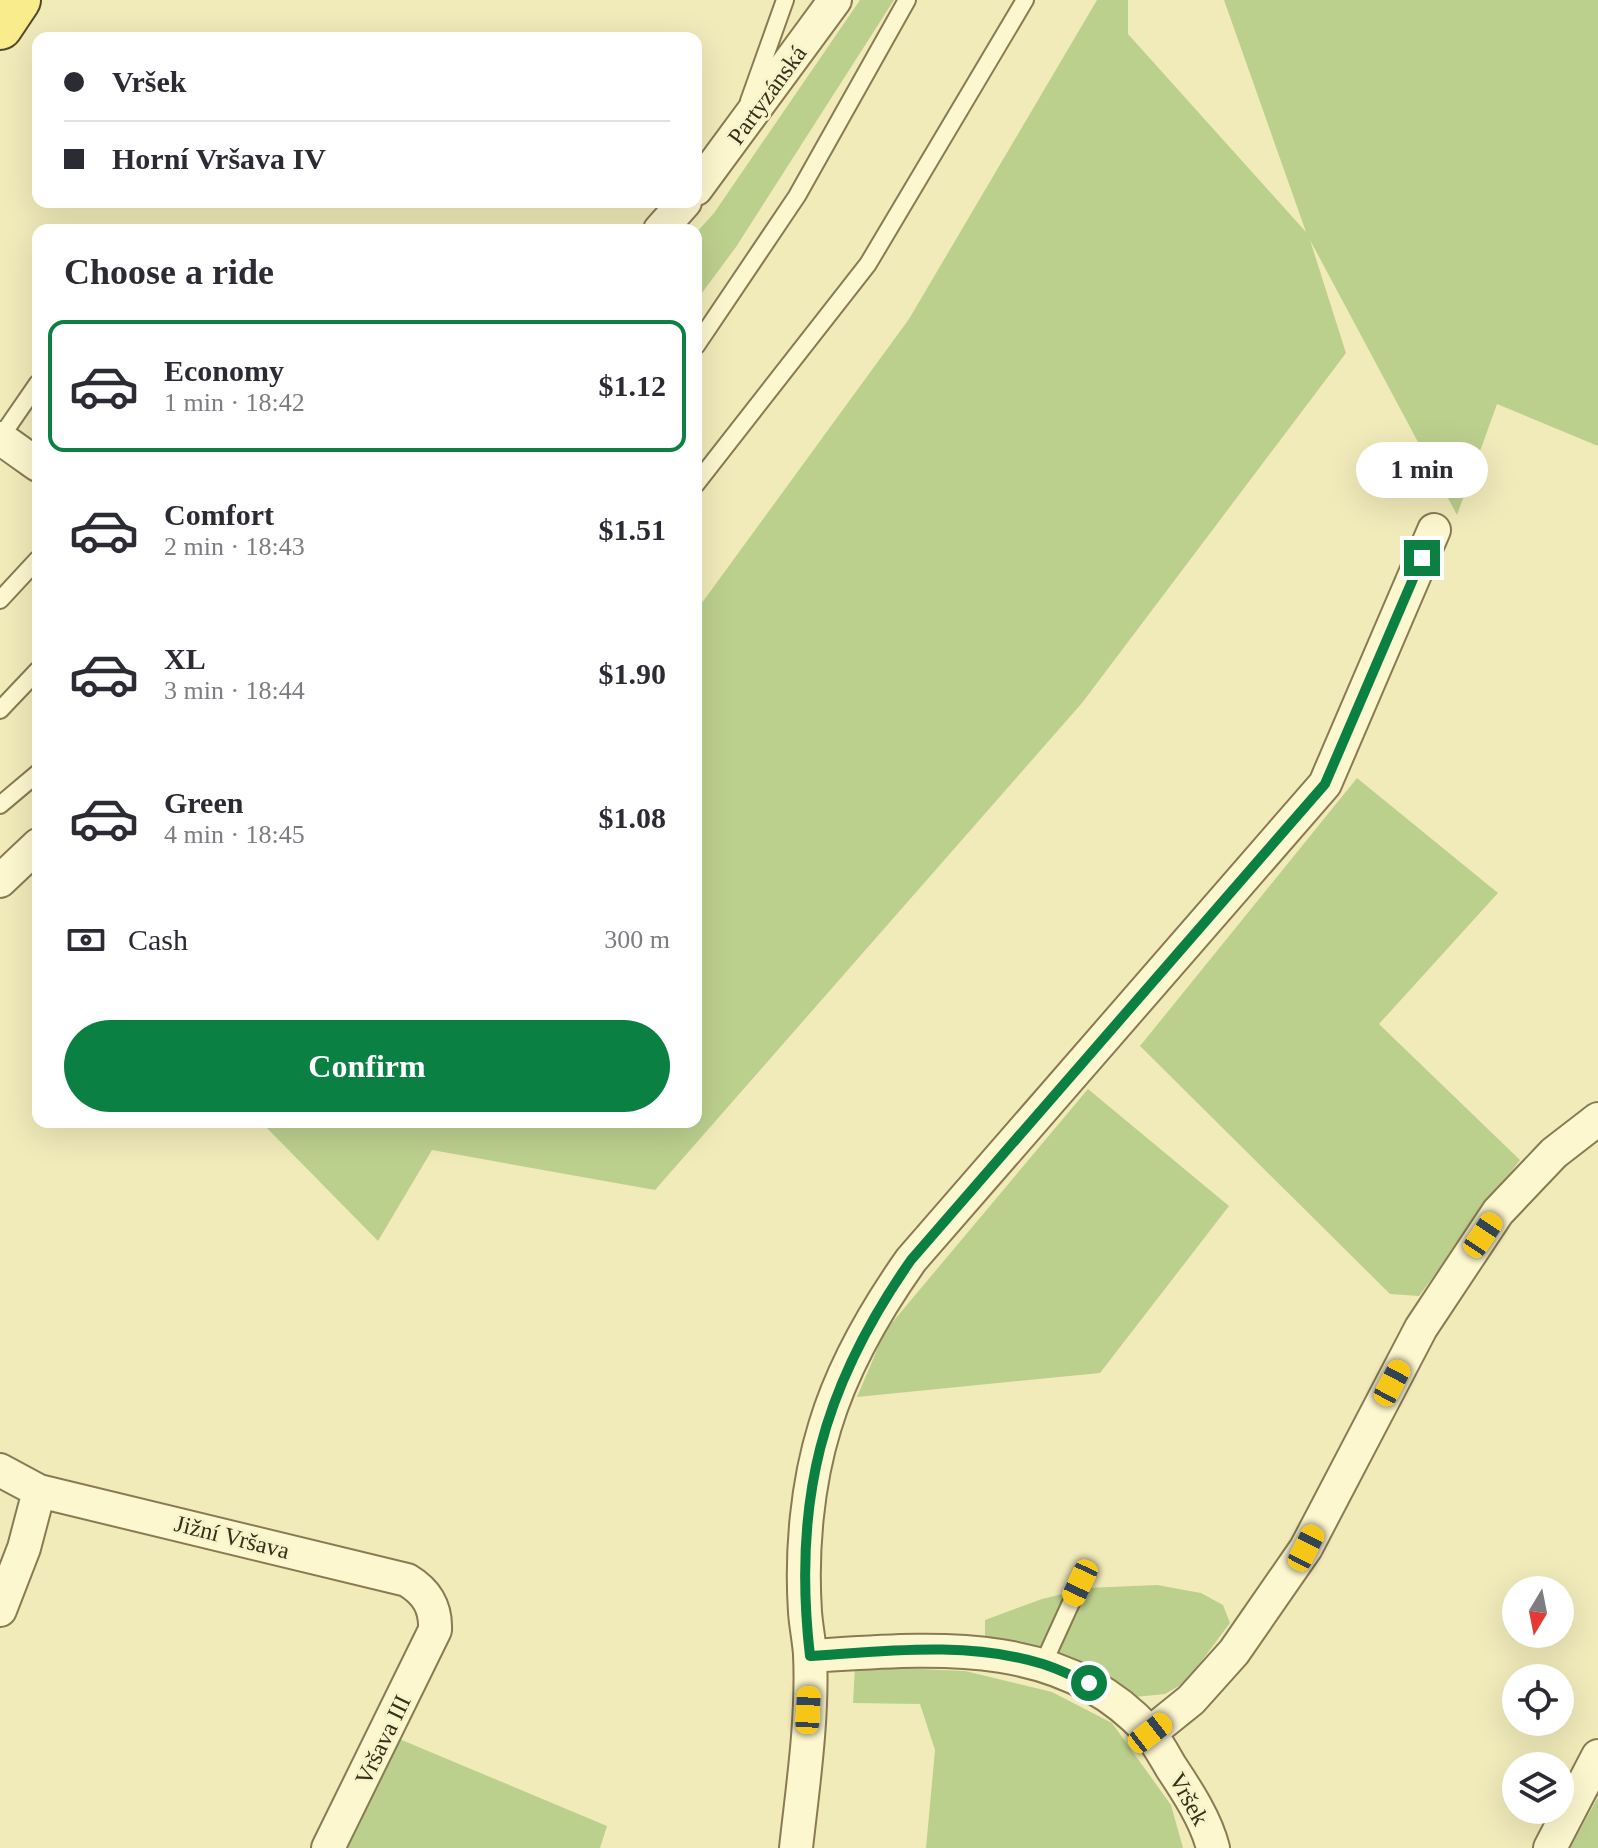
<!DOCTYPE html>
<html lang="en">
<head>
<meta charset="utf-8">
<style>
  :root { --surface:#fff; --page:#f7f7f7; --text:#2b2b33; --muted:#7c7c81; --line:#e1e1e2; --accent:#0b8043 }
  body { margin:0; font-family:Georgia,serif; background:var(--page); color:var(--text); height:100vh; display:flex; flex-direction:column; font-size:30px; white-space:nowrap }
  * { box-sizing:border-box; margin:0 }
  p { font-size:26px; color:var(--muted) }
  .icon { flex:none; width:44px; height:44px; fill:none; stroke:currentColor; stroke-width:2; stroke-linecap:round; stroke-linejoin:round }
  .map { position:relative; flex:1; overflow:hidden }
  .panel { position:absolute; left:32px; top:224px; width:670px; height:904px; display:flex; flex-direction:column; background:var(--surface); border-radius:16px; box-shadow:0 8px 32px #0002 }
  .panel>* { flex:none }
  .banner { position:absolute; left:32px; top:32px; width:670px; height:176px; border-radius:16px; box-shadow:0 8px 32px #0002; display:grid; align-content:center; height:176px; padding:0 32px; background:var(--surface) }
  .needle { width:52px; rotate:190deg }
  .fabs { position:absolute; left:1502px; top:1576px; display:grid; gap:16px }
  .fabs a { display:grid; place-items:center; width:72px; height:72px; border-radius:50%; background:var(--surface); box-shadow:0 8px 32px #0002; font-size:40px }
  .end { position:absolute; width:36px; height:36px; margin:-18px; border:10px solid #0b8043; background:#fff; box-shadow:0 0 0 4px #fff }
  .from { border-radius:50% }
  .bubble { position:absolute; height:56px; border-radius:28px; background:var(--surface); box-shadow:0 8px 32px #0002; font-size:26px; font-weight:800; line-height:56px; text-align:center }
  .car { position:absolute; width:24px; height:48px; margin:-24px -12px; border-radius:10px; box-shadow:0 0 6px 2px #0007; background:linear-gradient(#f5c518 24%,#345 0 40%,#f5c518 0 76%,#345 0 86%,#f5c518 0) }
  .banner b { display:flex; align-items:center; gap:28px; height:76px; font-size:30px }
  .banner b+b { border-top:2px solid var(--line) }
  .banner i { width:20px; height:20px; background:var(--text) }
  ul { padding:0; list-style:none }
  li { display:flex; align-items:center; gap:24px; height:132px; margin:0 16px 12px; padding:0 16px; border:4px solid transparent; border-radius:16px }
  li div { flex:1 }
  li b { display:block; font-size:30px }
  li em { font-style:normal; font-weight:800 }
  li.selected { border-color:var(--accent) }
  li>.icon { width:72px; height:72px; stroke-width:1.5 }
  h2 { padding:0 32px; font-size:36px; line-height:96px }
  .pay { display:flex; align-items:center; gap:20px; height:88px; padding:0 32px; font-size:30px }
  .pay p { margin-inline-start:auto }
  .button { display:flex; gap:16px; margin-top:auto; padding:16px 32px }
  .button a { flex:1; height:92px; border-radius:48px; background:var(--accent); color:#fff; font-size:32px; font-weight:800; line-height:92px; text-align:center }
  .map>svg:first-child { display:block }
</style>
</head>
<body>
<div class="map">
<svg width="1598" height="1848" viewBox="0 0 1598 1848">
  <rect width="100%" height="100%" fill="#f1ebba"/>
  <path fill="#bcd08e" d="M860,0h34l-158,247 -40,54v-68l18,-20z
    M1097,0h31v34l178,198 -82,-232h374v446l-101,-42 -40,111 -147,-275 36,113 -264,350 -427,487 -223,-40 -54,91 -117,-119h435v-511l213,-292z
    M1357,778l141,115 -119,131 141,136 -101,136 -29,-2 -250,-248z
    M1088,1089l141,117 -129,167 -243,24 28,-66z
    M1157,1585l44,8 22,12 7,18 -44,59 -21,12 -30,3 -71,-40 -79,-20v-17l57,-21 45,-11z
    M855,1666l110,5 87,21 60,31 59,82 12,43h-257l9,-98 -15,-46 -67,-1z
    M397,1738l210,88 -7,22h-257z
    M1598,1797v51h-28z"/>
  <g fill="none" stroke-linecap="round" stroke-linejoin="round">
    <defs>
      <path id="service" d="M749,101l36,-101
        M696,346l101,-150 110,-196
        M0,438l38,-55
        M696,484l172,-220 157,-264
        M0,600l38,-41
        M0,710l38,-40
        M0,805l38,-32
        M1043,1664l37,-81"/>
      <path id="minor" d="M696,189l139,-189
        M660,230l25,-28
        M0,438l38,27
        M0,881l38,-36
        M0,1470l39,21 368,89c20,12 29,27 28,50l-107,218
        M0,1610l24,-62 15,-57
        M810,1656c118,-7 250,-22 338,75 9,11 16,24 23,36 16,24 35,53 42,81
        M1150,1733l41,-33 43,-48 72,-104 115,-220 77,-116 56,-59 44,-34
        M796,1848c7,-63 17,-130 14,-194 -1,-14 -4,-28 -5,-42 -4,-61 2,-128 20,-186 18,-60 50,-115 86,-166l414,-476 109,-254
        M1550,1848l48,-92"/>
      <path id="primary" d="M0,27l18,-27"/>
    </defs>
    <use href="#service" stroke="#897a53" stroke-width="20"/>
    <use href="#minor" stroke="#897a53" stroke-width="36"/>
    <use href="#primary" stroke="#564628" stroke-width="48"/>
    <use href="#service" stroke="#fcf7ce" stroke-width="16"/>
    <use href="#minor" stroke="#fcf7ce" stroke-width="32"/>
    <use href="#primary" stroke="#f9ec8d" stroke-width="44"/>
  </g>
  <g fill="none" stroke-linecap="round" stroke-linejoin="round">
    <path stroke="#0b8043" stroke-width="10" d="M1089,1683c-15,-6 -30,-14 -46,-19 -74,-23 -156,-13 -233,-8 -18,-155 12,-269 101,-396l414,-476 97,-226"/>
  </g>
  <g text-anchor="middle" stroke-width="6" stroke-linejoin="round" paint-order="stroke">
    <g font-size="24" fill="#372d1a" stroke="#f8f4ca">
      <text transform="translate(767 95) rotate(-54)" y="8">Partyzánská</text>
      <text transform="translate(232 1537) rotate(14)" y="8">Jižní Vršava</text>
      <text transform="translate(383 1740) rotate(-64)" y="8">Vršava III</text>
      <text transform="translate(1189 1799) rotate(61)" y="8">Vršek</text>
    </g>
  </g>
</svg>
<div class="fabs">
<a><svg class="needle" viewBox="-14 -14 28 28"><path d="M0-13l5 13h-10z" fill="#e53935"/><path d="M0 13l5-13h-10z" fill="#7c7c81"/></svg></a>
<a><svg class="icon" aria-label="locate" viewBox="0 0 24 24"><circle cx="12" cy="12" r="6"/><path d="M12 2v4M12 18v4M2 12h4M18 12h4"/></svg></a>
<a><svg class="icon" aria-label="layers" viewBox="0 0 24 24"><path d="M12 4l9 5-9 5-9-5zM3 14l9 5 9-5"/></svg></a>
</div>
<i class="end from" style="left:1089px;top:1683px"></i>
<i class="end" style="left:1422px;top:558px"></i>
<div class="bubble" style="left:1356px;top:442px;width:132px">1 min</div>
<i class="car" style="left:1483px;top:1235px;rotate:34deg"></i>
<i class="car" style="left:1392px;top:1383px;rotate:28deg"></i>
<i class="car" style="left:1306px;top:1548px;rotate:27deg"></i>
<i class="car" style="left:1080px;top:1583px;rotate:205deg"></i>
<i class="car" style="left:808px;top:1710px;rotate:3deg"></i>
<i class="car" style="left:1150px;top:1733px;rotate:52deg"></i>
<div class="banner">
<b><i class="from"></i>Vršek</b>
<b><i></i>Horní Vršava IV</b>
</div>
<section class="panel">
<h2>Choose a ride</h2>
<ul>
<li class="selected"><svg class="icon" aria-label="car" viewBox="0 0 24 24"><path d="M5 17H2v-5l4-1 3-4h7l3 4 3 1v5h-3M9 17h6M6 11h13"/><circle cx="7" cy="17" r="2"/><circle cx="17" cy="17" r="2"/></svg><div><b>Economy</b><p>1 min · 18:42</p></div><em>$1.12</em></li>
<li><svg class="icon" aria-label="car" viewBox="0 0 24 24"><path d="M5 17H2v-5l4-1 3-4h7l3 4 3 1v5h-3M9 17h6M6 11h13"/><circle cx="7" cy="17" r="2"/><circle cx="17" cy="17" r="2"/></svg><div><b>Comfort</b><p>2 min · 18:43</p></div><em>$1.51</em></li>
<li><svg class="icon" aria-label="car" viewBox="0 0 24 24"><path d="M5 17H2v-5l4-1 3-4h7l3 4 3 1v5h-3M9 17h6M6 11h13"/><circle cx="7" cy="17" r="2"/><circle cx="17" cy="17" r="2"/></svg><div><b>XL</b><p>3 min · 18:44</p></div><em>$1.90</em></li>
<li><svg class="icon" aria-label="car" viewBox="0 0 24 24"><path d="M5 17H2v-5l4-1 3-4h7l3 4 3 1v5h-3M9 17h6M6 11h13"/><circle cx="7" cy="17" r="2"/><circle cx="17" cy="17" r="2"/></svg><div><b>Green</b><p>4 min · 18:45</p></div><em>$1.08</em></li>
</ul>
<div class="pay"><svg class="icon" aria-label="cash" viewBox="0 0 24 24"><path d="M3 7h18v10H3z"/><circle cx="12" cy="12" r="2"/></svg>Cash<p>300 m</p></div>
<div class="button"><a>Confirm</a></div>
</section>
</div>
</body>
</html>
